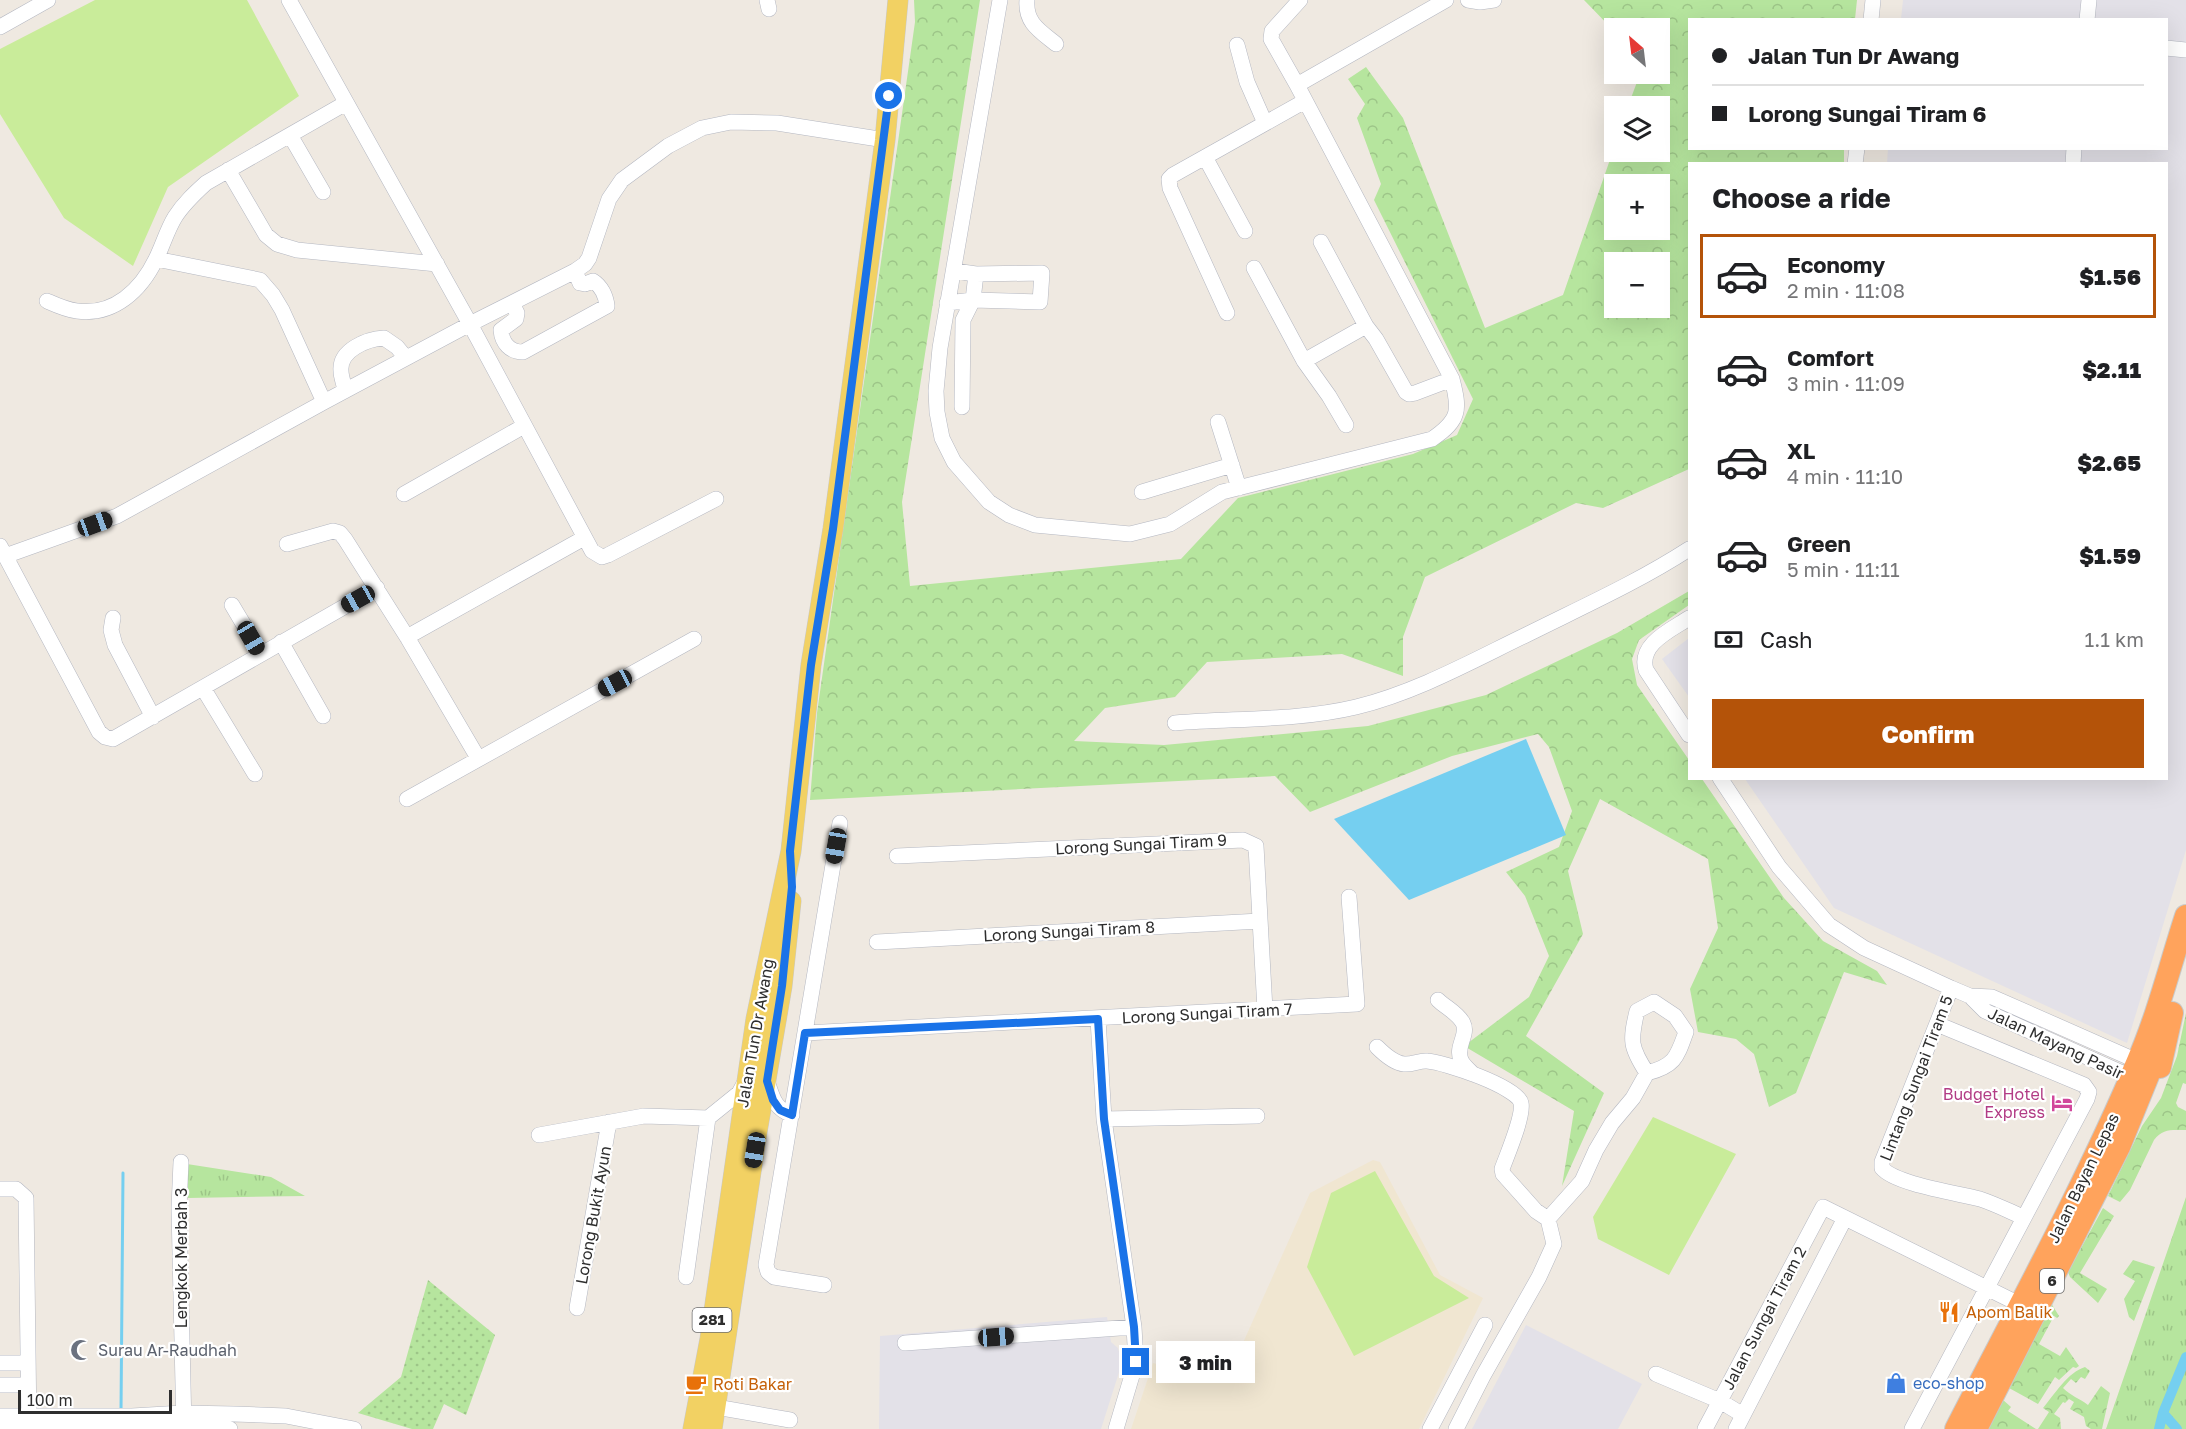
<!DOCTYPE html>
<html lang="en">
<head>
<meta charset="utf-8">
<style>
  :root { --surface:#fff; --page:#f6f6f6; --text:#202124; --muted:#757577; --line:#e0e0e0; --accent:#b45309 }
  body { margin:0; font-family:"Golos Text",sans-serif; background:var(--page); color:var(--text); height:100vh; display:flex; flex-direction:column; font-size:22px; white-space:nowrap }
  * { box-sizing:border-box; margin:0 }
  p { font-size:20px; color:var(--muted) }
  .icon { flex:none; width:33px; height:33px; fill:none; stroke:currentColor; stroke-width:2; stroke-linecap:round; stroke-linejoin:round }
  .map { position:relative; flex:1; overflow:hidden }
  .side { position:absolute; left:1688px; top:162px; width:480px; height:618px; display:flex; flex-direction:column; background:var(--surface); border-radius:0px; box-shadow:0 6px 24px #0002 }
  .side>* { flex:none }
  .guide { position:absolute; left:1688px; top:18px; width:480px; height:132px; border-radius:0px; box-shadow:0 6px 24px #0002; display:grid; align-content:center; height:132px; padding:0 24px; background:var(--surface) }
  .needle { width:39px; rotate:332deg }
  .fabs { position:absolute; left:1604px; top:18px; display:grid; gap:12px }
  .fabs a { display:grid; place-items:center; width:66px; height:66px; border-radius:0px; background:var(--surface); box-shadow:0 6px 24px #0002; font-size:30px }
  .scale { position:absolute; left:18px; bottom:15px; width:154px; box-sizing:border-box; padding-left:6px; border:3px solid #2e2e2e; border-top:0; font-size:16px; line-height:21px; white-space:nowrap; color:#2e2e2e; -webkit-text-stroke:4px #fff; paint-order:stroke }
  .end { position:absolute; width:27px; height:27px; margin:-14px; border:8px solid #1a73e8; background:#fff; box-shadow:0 0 0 3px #fff }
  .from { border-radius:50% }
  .bubble { position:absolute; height:42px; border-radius:0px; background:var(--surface); box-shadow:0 6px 24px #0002; font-size:20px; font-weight:800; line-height:42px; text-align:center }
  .car { position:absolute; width:18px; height:36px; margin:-18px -9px; border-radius:8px; box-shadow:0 0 4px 2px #0007; background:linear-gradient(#222 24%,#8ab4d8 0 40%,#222 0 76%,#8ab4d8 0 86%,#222 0) }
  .guide b { display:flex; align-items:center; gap:21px; height:57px; font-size:22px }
  .guide b+b { border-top:2px solid var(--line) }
  .guide i { width:15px; height:15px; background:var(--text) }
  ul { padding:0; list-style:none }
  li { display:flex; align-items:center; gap:18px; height:84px; margin:0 12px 9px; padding:0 12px; border:3px solid transparent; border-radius:0px }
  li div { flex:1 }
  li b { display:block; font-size:22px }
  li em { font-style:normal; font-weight:800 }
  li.active { border-color:var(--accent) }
  li>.icon { width:54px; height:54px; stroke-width:1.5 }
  h2 { padding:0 24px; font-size:27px; line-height:72px }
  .pay { display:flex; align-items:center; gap:15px; height:66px; padding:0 24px; font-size:22px }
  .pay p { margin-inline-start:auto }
  .cta { display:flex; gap:12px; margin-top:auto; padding:12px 24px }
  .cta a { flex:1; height:69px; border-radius:0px; background:var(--accent); color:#fff; font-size:24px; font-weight:800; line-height:69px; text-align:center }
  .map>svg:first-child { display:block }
</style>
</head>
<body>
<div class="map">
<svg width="2186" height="1429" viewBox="0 0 2186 1429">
  <defs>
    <pattern id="grass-tufts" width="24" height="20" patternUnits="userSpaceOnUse" patternTransform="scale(1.5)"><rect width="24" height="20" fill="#b6e59e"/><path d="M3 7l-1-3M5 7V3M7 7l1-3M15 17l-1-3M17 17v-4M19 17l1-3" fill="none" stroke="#9dc588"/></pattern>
    <pattern id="forest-crowns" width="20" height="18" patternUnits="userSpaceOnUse" patternTransform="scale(1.5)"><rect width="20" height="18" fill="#b6e59e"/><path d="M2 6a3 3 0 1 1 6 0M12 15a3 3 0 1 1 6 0" fill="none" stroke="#9dc588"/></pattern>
    <pattern id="park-dots" width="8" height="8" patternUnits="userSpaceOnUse" patternTransform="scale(1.5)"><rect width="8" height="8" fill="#b6e59e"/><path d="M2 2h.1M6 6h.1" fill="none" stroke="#9dc588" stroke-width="1.8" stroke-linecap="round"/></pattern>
  </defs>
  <rect width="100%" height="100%" fill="#efe9e1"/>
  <path fill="#e3e1e8" d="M1903,0h283v850l-59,193 -293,-135 -89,-129 421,-1v-614l-279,-1 1,-14 278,-1v-128l-265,-1z
    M1689,638v59l-27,-38z
    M1107,1317l4,25 7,6 4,15 -21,66h-222l1,-93z
    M1526,1325l116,59 -24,45h-146z"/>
  <path fill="#f0e6d1" d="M1373,1160l7,2 60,113 43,23 -64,131h-288l22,-66 72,20 85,-190z"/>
  <path fill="url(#grass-tufts)" d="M187,1164l84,13 34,19 -117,2z
    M2186,1197v232h-80z"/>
  <path fill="url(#forest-crowns)" fill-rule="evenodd" d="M914,0h66l-78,502 8,84 271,-27 57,-61 175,-44 44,-19 16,-36 -99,-199 7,-16 -24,-66 8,-14 -17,-25 18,-12 37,51 82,210 78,-33 51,-147v4h45v-46h-31l12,-32h19v-46h-45v3l-30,-31h273l-2,19 -166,1v128l155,1v14l-155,1v305l-86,39 -27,-5 -151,74 -22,60v39l-61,-22 -135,8 -32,35 -70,11 -31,33 90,4 204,-19 118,-31 131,-62 72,-42v14l-50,35 -7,19 5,26 52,75v18l13,1 82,119 39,43 54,30 10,14 -43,-13 -48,121 -27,14 -15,-53 -18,-15 -38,-7 -8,-43 28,-61 -10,-69 -108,-60 -32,72 15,63 -57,102 78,57 -42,93 12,-75 -110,-65 65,-49 20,-41 -24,-60 -19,-24 53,-25 13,-36 -23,-64 -11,-13 -86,22 -142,56 -35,-36 -465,24 7,-87 98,-691zM1614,184h45v46h-45zM1614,262h45v46h-45z
    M2186,1013v71l-3,-1 -7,20 2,4 8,4v19c-14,0 -23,-2 -32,10l-24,50 -10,12 -12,-6 34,-70 19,-28 16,-42z
    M2103,1208l11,8 -34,57 27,16 -9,14 -28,-26 -2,-5z
    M2133,1260l22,7 -21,54 -5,-4 -5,-18 11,-18 -12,-7z
    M2051,1303l8,13 -2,2 -3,-2 -15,28 21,12 6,-9 13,19 -3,2 -3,-1 -14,13 -4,-3 -17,27 -29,-16z
    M2085,1367l5,4 -5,8 -4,-2 -5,6 -5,-4 -8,9c8,8 16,10 25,17l13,-19 9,7 -8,36h-11l-5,-3 -2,-9 -14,-8 4,-7 -5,-3 -4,4 -2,-1 -9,12 6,4 1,11h-23l11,-17 -6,-4c11,-13 25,-36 42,-41z
    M2002,1399l9,8 -3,4 28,18h-49z"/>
  <path fill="url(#park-dots)" d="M428,1280l67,55 -29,80 -22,-11 -11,25h-21l-54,-16 43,-36z"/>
  <path fill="#c9ec9a" d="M95,0h152l52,96 -131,91 -35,79 -69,-48 -64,-104v-65z
    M1653,1117l83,37 -67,121 -71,-36 -5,-22z
    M1375,1171l59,105 35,22 -115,58 -47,-89 24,-74z"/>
  <path fill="#75cff0" d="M1526,739l40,96 -157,65 -75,-81z"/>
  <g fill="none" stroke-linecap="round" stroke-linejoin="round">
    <path stroke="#75cff0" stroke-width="3" d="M121,1411l2,-238"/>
    <path stroke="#75cff0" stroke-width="10" d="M2163,1413l14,16
      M2159,1429l4,-16 23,-56"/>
    <defs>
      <path id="minor" d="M289,0l181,324 122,227 10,6 6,-2 108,-56
        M767,0l2,9
        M1000,0l-60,348 -4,43 1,21 5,26 12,24 35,40 20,13 26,10 95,9 40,-10 52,-32 210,-53c28,-19 28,-29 20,-60l-155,-294 -26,-46 1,-8 28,-31
        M1027,0c-2,23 13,31 29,44
        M1468,0l12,2 14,-2
        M1871,20l2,-20
        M2087,20l2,-20
        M0,27l48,-27
        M1237,45l10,37 18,41
        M2166,48l20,2
        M1297,85l149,-85
        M290,135l33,57
        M1205,157l40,74
        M1855,164l2,-16
        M2073,164l1,-16
        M228,170l38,65 11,9 20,6 140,14
        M1321,242l45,84 10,13 30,53 3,2 6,-1 37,-14
        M156,259l104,21 13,15 9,15 42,92
        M1254,268l50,93 25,35 17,29
        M47,301c9,4 20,9 30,10 37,5 64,-21 79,-52 7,-14 11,-29 19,-42 9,-14 20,-24 31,-34l140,-80
        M512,303l5,10 -1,6 -15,11c1,13 9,22 22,22l84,-46c-1,-10 -6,-20 -14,-25l-8,3 -5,-1 -5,-12
        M947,303l26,-3 67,2 2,-29 -66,1 -21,-3
        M1227,313l-57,-125 -1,-9 4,-4 132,-74
        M1304,361l62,-35
        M345,390c-1,-6 -4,-13 -4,-19 -2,-21 26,-32 43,-33l13,9 9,11
        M962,407l1,-87 10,-20 3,-26
        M1218,422l21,66
        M1142,492l90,-27
        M404,494l120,-68
        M287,544l46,-13 7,2 5,6 62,98 71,121
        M0,546l99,186 6,5 8,2 264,-151
        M5,556l112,-40 207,-114 146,-78 105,-53 10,-7 4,-6 20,-59 13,-19 46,-34 34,-18 29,-6 46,1 108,17
        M232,605l29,49
        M113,618l-2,12 4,15 38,72
        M1689,618c-18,12 -51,26 -43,52l43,65
        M407,637l177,-99
        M281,642l42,74
        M203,688l52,86
        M1175,723c60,-5 122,-2 181,-16 61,-15 116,-46 172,-73 54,-27 110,-52 161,-85
        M1720,778l59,89 50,58 35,23 87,40 19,8 22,1 152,67
        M407,799l287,-160
        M897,856l346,-16 13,6 9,164
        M877,942l383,-21
        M1951,988l-69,174v6c13,16 75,25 98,31 15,5 29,12 43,18
        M1970,996l15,15 155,70
        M1438,1000c7,7 20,13 25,23 6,12 -8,23 -2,37 2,5 8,10 12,14
        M1098,1019l6,100 30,208 2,35 -20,67
        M805,1033l552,-29 -8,-107
        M1377,1047c7,7 17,16 27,17 8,1 16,-4 23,-3 17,1 91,26 94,42 3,13 -14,52 -19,66l1,5 33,37 12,8 6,25 -15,33 -56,99 -27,53
        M767,1081c6,17 7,27 25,34
        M1104,1119l153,-3
        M539,1135l105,-19 64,2 31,-25 7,-13
        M181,1162l-2,46 5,221
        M0,1189h16l10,9 3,230
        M1548,1219l34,-38 14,-31 16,-27 21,-25 14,-25c-17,-26 -17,-32 -10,-62l17,-9 21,14 11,16c-9,25 -11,34 -39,41
        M686,1277l22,-159
        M824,1285l-50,-8 -6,-5 -2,-7 74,-442
        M577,1308l32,-186
        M905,1343l229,-16
        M0,1363h28
        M1656,1374l64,27 23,14
        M0,1385h28
        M716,1407l74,13
        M0,1416h132l51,-3 51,1 52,2 68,13
        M0,1428h129l55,-2 46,3
        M1430,1429l55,-104
        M1705,1429l118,-222 196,97
        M1736,1429l109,-211
        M1912,1429l175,-330 2,-7 -5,-7 -147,-61"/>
      <path id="major" d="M693,1429l17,-90 46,-320 35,-168 20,-186 22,-136 52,-389 13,-140
        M712,1429l45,-297 25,-146 9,-85"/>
      <path id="highway" d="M2160,1067l12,-54
        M1956,1429c62,-121 128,-241 181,-366 21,-48 33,-98 49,-147
        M1976,1429l143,-282 39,-96"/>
    </defs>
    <use href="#minor" stroke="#b4b7c1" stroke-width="16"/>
    <use href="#major" stroke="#c9c9c9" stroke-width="21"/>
    <use href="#highway" stroke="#c9c9c9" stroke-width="24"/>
    <use href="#minor" stroke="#fff" stroke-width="15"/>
    <use href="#major" stroke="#f2d163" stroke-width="20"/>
    <use href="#highway" stroke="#ffa35c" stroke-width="22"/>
  </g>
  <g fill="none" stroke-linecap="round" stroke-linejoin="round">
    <path stroke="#1a73e8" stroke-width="8" d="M889,96l-56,433 -22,136 -21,186 2,36 -10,99 -15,95 6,19 7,10 12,5 13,-82 293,-14 6,100 30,208 2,35"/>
  </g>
  <defs>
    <symbol id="hotel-bare" viewBox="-9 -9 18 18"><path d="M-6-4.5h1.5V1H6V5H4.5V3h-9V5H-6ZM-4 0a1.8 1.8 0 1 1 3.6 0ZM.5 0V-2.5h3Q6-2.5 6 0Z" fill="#d1479c" stroke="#fff" stroke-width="2.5" paint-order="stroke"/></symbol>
    <symbol id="restaurant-bare" viewBox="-9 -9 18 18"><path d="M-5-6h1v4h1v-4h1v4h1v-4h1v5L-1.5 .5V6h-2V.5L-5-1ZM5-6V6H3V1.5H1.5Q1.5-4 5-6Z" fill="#e8710a" stroke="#fff" stroke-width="2.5" paint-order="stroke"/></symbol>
    <symbol id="mosque-bare" viewBox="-9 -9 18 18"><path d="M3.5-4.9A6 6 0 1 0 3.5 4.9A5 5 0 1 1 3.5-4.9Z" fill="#6b7280" stroke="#fff" stroke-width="2.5" paint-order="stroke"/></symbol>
    <symbol id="shop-bare" viewBox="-9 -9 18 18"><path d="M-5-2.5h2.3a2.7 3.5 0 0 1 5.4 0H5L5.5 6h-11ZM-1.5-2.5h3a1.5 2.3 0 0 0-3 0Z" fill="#3f7fe0" stroke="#fff" stroke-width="2.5" paint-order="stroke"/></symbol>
    <symbol id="cafe-bare" viewBox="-9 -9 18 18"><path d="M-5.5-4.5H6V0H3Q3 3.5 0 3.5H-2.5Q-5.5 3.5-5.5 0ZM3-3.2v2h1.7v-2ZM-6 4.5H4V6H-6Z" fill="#e8710a" stroke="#fff" stroke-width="2.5" paint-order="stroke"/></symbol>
  </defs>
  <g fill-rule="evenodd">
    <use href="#hotel-bare" x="2047" y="1088" width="30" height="30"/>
    <use href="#restaurant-bare" x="1934" y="1297" width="30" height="30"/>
    <use href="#mosque-bare" x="66" y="1335" width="30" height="30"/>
    <use href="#shop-bare" x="1881" y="1368" width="30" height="30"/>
    <use href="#cafe-bare" x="681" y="1369" width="30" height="30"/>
  </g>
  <g text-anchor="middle" stroke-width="4.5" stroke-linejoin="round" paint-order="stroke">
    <g fill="#fff" stroke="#6d6d6d" stroke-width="1.5">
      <rect x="2040" y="1269" width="24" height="24" rx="4.5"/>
      <rect x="692.5" y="1308" width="39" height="24" rx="4.5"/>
    </g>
    <g font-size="15" font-weight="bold" fill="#2e2e2e">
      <text x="2052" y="1286">6</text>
      <text x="712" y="1325">281</text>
    </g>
    <g font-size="16" fill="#2e2e2e" stroke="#fff">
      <text transform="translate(1141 844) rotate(-3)" y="6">Lorong Sungai Tiram 9</text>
      <text transform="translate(1069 931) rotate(-3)" y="6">Lorong Sungai Tiram 8</text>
      <text transform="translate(1207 1013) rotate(-3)" y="6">Lorong Sungai Tiram 7</text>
      <text transform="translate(755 1033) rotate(-80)" y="6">Jalan Tun Dr Awang</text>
      <text transform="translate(2056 1043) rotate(25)" y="6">Jalan Mayang Pasir</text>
      <text transform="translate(1916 1078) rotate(-69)" y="6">Lintang Sungai Tiram 5</text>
      <text transform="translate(2083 1178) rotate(-64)" y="6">Jalan Bayan Lepas</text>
      <text transform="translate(593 1215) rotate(-80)" y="6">Lorong Bukit Ayun</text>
      <text transform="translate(181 1258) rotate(-90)" y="6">Lengkok Merbah 3</text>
      <text transform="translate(1764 1318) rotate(-62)" y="6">Jalan Sungai Tiram 2</text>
    </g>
    <g font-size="16" fill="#b23c85" stroke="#fff" text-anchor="end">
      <text x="2045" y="1100">Budget Hotel<tspan x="2045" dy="18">Express</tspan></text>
    </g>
    <g font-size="16" fill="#c56008" stroke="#fff" text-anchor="start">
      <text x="1966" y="1318">Apom Balik</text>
      <text x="713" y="1390">Roti Bakar</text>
    </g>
    <g font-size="16" fill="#5b616d" stroke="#fff" text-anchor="start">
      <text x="98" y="1356">Surau Ar-Raudhah</text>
    </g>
    <g font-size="16" fill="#366cbe" stroke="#fff" text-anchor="start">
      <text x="1913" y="1389">eco-shop</text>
    </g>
  </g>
</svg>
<div class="fabs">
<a><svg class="needle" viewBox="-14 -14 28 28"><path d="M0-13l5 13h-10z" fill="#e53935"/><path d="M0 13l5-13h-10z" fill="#757577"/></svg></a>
<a><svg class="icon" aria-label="layers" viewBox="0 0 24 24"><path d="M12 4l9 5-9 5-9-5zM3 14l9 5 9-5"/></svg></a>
<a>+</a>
<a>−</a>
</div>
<div class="scale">100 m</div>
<i class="end from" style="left:889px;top:96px"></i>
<i class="end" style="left:1136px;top:1362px"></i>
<div class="bubble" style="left:1156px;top:1341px;width:99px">3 min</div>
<i class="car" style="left:95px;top:524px;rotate:70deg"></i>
<i class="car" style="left:358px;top:599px;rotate:241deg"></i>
<i class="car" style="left:251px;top:638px;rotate:150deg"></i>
<i class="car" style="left:615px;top:683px;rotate:242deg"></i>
<i class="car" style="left:836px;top:846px;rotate:190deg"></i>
<i class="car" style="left:755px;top:1150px;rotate:189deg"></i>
<i class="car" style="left:996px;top:1337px;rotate:86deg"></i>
<div class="guide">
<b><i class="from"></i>Jalan Tun Dr Awang</b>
<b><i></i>Lorong Sungai Tiram 6</b>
</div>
<section class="side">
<h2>Choose a ride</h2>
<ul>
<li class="active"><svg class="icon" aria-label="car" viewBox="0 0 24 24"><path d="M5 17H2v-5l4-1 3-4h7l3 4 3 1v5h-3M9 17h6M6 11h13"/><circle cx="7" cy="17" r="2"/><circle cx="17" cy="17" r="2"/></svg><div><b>Economy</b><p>2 min · 11:08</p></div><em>$1.56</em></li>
<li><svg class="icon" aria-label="car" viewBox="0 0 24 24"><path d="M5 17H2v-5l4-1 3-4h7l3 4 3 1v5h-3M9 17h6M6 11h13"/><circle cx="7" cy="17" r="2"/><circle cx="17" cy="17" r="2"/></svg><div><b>Comfort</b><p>3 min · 11:09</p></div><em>$2.11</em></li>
<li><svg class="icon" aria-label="car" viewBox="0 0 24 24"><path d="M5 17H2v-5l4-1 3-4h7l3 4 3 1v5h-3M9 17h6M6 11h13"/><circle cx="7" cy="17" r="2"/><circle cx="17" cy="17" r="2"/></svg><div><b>XL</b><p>4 min · 11:10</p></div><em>$2.65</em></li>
<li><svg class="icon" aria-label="car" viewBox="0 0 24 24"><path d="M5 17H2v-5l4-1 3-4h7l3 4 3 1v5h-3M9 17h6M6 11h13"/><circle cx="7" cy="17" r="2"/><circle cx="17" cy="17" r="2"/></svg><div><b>Green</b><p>5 min · 11:11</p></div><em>$1.59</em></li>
</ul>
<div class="pay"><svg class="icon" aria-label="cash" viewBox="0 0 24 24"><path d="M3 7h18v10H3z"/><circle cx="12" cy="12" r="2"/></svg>Cash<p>1.1 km</p></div>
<div class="cta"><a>Confirm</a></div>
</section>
</div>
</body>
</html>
